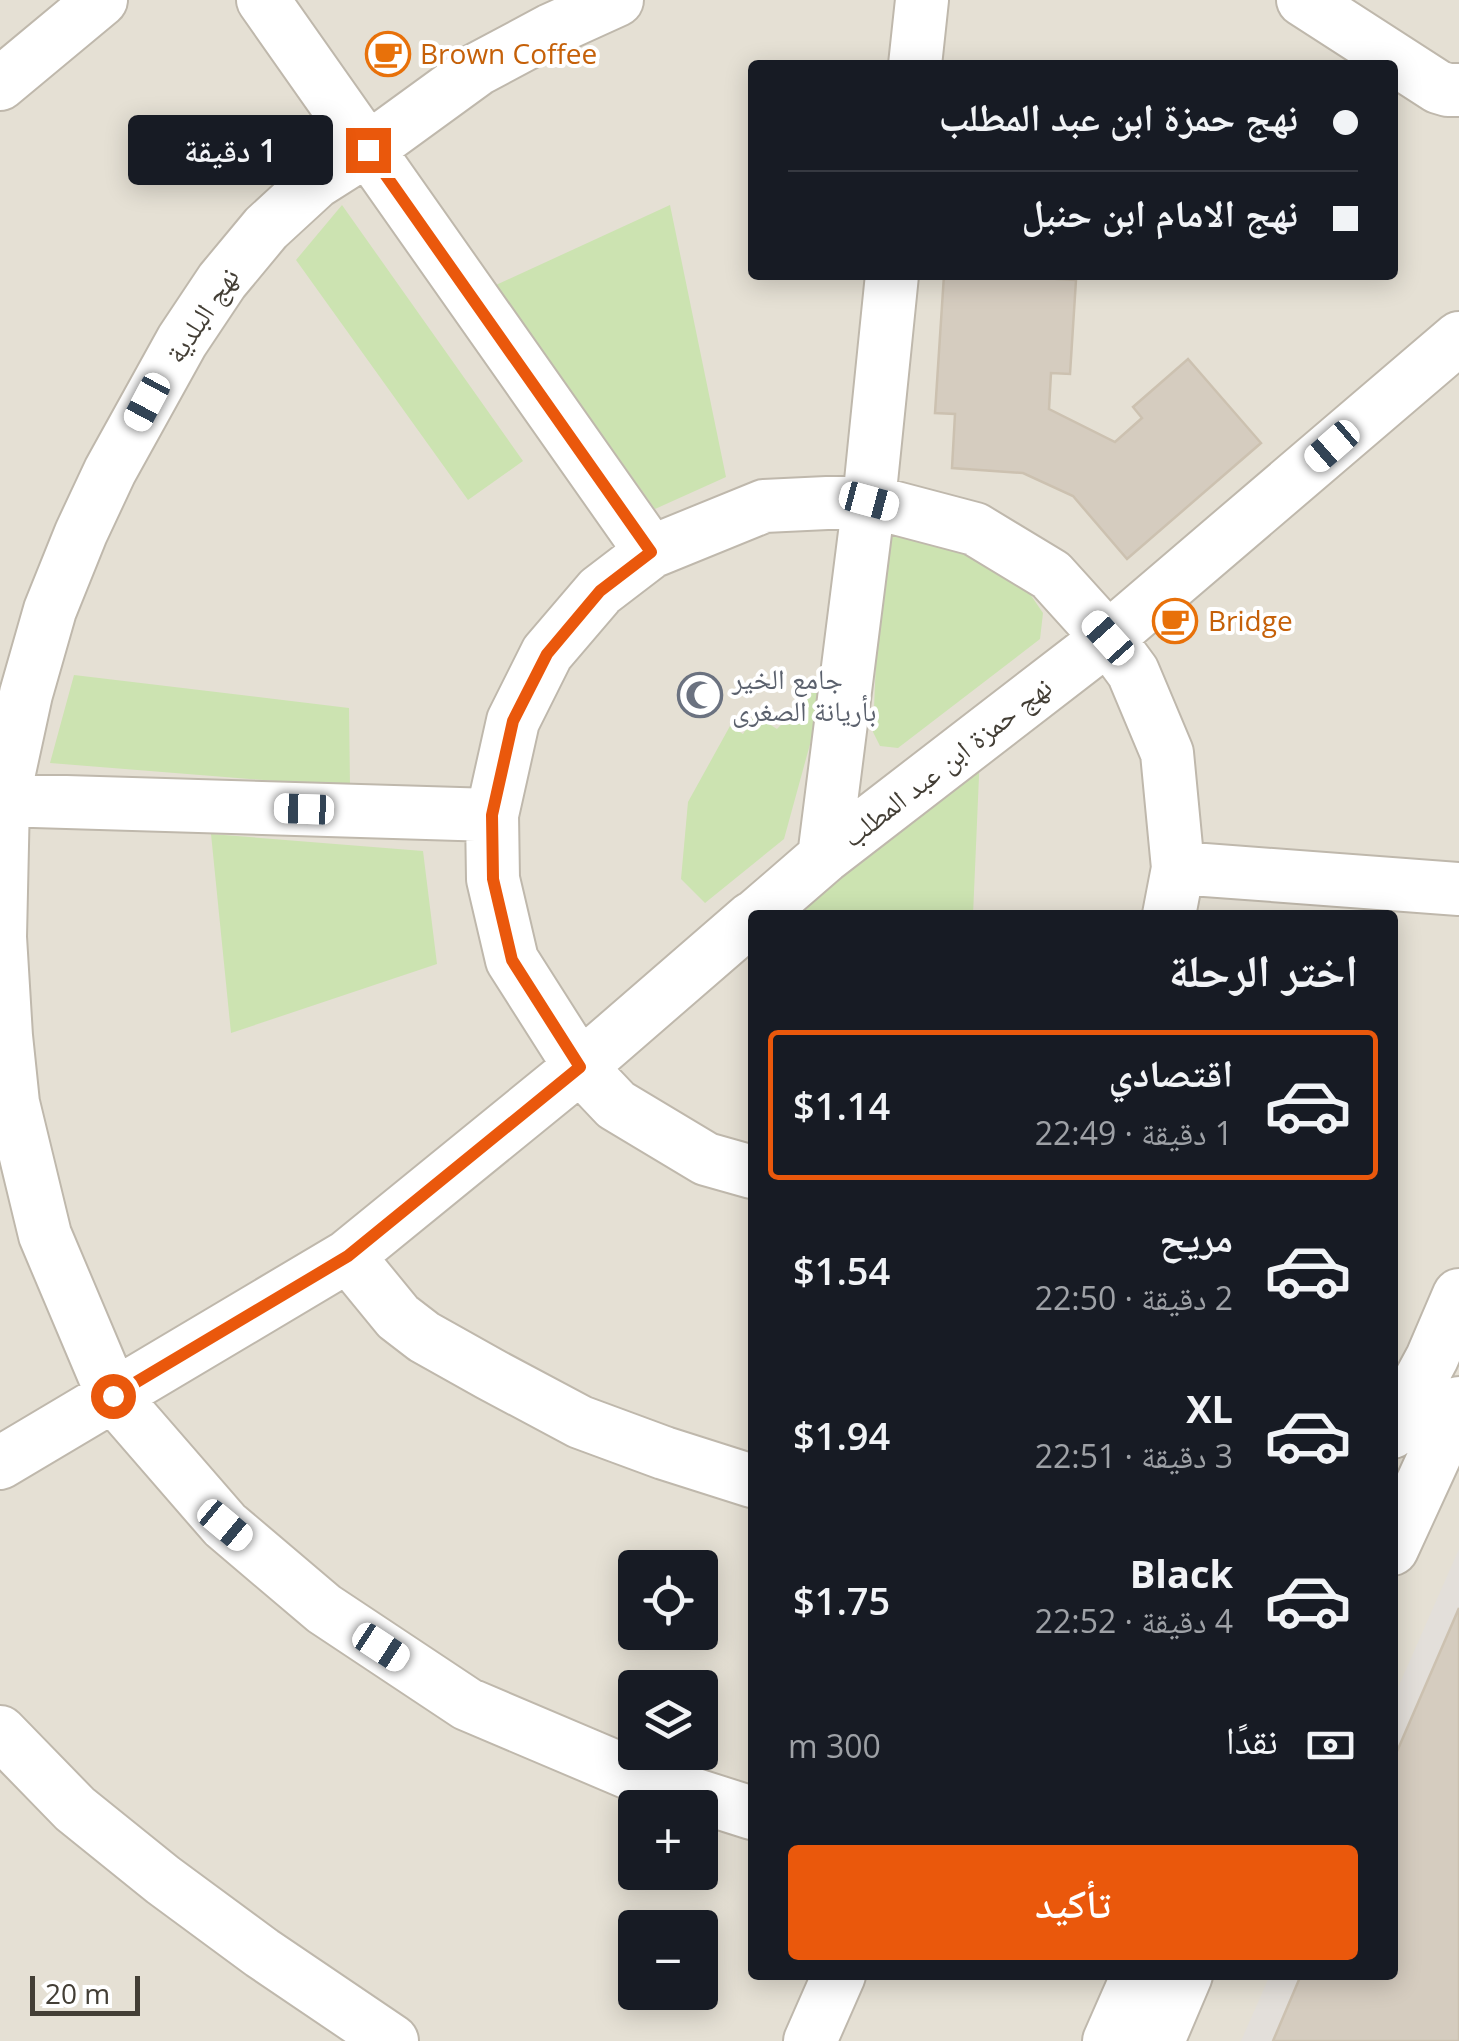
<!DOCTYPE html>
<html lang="ar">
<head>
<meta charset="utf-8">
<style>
  :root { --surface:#171b24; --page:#242831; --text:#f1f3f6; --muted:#9ea1a6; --line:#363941; --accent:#ea580c }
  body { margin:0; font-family:"Open Sans","Noto Naskh Arabic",sans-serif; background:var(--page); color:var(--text); direction:rtl; height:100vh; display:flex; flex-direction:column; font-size:38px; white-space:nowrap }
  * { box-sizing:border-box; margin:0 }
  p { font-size:32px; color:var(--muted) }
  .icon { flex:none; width:55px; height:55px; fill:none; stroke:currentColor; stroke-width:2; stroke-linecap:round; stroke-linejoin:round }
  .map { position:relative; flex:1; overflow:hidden; direction:ltr }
  .side { position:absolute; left:748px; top:910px; width:650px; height:1070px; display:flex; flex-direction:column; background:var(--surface); border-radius:10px; box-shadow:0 5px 25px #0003; direction:rtl }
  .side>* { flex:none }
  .hud { position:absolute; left:748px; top:60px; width:650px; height:220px; border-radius:10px; box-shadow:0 5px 25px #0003; direction:rtl; display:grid; align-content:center; height:220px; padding:0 40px; background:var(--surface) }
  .buttons { position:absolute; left:618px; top:1550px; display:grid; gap:20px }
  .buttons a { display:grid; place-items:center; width:100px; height:100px; border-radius:10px; background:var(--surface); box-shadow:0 5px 25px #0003; font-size:50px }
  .scale { position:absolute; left:30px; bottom:25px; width:110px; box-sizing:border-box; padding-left:10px; border:5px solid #433e35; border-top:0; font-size:28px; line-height:35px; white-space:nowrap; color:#433e35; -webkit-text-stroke:8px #fff; paint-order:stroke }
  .end { position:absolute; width:45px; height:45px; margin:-22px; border:12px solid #ea580c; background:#fff; box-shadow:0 0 0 5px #fff }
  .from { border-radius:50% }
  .bubble { position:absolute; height:70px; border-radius:10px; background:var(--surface); box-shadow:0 5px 25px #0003; font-size:32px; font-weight:600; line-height:70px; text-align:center; direction:rtl }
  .car { position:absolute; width:30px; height:60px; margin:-30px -15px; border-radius:12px; box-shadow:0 0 8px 2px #0007; background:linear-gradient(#fff 24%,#345 0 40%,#fff 0 76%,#345 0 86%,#fff 0) }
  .hud b { display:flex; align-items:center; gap:35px; height:95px; font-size:38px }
  .hud b+b { border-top:2px solid var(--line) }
  .hud i { width:25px; height:25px; background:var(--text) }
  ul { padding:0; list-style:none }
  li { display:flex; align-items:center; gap:30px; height:150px; margin:0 20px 15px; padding:0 20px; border:5px solid transparent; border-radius:10px }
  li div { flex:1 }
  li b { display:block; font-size:38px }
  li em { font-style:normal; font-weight:600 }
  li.on { border-color:var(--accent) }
  li>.icon { width:90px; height:90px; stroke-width:1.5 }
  h2 { padding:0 40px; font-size:45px; line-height:120px }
  .pay { display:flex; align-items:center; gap:25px; height:110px; padding:0 40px; font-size:38px }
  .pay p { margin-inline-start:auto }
  .cta { display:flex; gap:20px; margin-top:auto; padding:20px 40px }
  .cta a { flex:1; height:115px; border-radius:10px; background:var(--accent); color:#fff; font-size:40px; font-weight:600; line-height:115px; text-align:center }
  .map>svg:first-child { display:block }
</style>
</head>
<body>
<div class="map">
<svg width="1459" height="2041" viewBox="0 0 1459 2041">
  <rect width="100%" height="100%" fill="#f1eee5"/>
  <path fill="#e5e0d4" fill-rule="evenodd" d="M0,0h1459v2041h-1459zM752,65h640v210h-640zM752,915h640v1060h-640zM635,1568h65v64h-65zM635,1688h65v64h-65zM635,1808h65v64h-65zM635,1928h65v64h-65z"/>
  <path fill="#e3dfda" d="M1459,1549v492h-218l29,-66h122l1,-276z"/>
  <path fill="#cce3b1" d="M342,205l181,256 -55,39 -172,-240z
    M670,205l56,272 -71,32 -159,-224z
    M898,532l41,8 78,35 26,38 -3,26 -142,109 -18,-2 -7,-14 8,-191z
    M74,675l275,33 1,79 -300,-24z
    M829,675l-45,164 -79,64 -24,-24 7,-77 42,-76 13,8 12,-19 22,14z
    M980,753l-7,162h-190z
    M211,834l212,17 14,113 -206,69z"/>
  <path fill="#d5ccbf" stroke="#ccc1b0" stroke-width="2.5" d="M944,275h48l84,5 -6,94 -19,-1 -2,36 66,33 27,-24 -9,-11 55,-48 73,84 -134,116 -54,-63 -50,-23 -71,-5 3,-54 -20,-1z
    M1459,1608v433h-186l28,-66h91v-212z"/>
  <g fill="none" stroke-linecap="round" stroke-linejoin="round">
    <defs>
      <path id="minor" d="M263,0l388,552
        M617,0l-66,30 -73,39 -110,80 -52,33 -50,46 -44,53 -40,60 -72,130 -29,62 -31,77 -24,84 -23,106 -3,137 6,99 7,67 32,132 68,161 112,129 99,84 143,95 172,73 113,36
        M1303,0l135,87 10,3h11
        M915,65l7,-65
        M0,84l101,-84
        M0,800l492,15
        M824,857l45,-356 23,-226
        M1178,868l281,21
        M757,915l67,-58 284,-219 351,-300
        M752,1172l-46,-13 -90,-54 -36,-38 -68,-107 -19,-81 -1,-64 21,-94 34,-68 53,-62 51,-39 113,-46 105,-5 106,28 76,46 57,63 25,34 34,81 11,115 -9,47
        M348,1256l50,61 26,20 66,37 90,48 84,31 88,28
        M1392,1432l40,-74 27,-63
        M0,1463l348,-207 232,-189 172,-149
        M1392,1549l67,-146
        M0,1732l75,77 88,71 99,73 130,88
        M810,2041l29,-66
        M1109,2041l29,-66
        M1158,2041l28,-66"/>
    </defs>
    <use href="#minor" stroke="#bfb8ac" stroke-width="56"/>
    <use href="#minor" stroke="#fff" stroke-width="52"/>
  </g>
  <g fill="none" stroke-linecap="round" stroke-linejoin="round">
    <path stroke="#ea580c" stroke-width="12" d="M113,1396l235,-140 232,-189 -68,-107 -19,-81 -1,-64 21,-94 34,-67 53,-63 51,-39 -283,-402"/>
  </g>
  <defs>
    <symbol id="cafe-ring" viewBox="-11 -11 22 22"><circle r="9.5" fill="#fff" stroke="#e8710a" stroke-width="1.5"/><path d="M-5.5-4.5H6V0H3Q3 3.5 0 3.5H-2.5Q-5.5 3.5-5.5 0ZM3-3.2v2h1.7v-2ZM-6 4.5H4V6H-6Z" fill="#e8710a"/></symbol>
    <symbol id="mosque-ring" viewBox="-11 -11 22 22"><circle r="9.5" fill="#fff" stroke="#6b7280" stroke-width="1.5"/><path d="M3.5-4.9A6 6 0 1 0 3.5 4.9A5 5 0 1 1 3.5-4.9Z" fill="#6b7280"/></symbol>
  </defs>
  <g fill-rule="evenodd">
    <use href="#cafe-ring" x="363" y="29" width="50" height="50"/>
    <use href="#cafe-ring" x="1150" y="596" width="50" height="50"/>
    <use href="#mosque-ring" x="675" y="670" width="50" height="50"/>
  </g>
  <g text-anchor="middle" stroke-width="8" stroke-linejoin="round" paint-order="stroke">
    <g font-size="28" fill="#c56008" stroke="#fff" text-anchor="start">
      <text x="420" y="64">Brown Coffee</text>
      <text x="1208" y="631">Bridge</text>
    </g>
    <g font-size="28" fill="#433e35" stroke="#fff">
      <text transform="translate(202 315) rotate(-56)" y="10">نهج البلدية</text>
      <text transform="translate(947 762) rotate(-38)" y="10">نهج حمزة ابن عبد المطلب</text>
    </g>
    <g font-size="28" fill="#5b616d" stroke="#fff" text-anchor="start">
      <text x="732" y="689">جامع الخير<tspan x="732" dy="32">بأريانة الصغرى</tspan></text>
    </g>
  </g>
</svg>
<div class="buttons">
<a><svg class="icon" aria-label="locate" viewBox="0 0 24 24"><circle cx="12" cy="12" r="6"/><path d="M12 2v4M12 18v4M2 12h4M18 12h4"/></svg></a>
<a><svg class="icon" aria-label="layers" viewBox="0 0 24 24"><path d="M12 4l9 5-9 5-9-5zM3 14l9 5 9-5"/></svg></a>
<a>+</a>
<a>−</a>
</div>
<div class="scale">20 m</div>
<i class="end from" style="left:113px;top:1396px"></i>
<i class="end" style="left:368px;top:150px"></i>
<div class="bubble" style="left:128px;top:115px;width:205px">1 دقيقة</div>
<i class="car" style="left:147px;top:402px;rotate:208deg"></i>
<i class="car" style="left:1332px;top:446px;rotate:229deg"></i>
<i class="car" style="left:869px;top:501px;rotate:105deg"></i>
<i class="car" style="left:1108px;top:638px;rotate:318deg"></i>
<i class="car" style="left:304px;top:809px;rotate:272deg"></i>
<i class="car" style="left:225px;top:1525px;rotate:130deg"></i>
<i class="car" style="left:381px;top:1647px;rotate:123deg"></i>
<div class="hud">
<b><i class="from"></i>نهج حمزة ابن عبد المطلب</b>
<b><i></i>نهج الامام ابن حنبل</b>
</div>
<section class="side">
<h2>اختر الرحلة</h2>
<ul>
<li class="on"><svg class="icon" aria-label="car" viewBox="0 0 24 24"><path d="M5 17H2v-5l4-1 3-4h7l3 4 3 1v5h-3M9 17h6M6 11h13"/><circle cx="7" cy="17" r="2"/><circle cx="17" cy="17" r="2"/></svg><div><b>اقتصادي</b><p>1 دقيقة · 22:49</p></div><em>$1.14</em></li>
<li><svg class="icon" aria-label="car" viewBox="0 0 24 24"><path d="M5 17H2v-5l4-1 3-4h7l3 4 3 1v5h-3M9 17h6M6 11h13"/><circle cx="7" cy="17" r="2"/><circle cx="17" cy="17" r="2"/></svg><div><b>مريح</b><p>2 دقيقة · 22:50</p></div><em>$1.54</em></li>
<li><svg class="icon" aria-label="car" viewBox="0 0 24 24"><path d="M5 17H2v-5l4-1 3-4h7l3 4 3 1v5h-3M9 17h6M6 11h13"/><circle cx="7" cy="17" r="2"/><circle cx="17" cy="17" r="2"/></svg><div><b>XL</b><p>3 دقيقة · 22:51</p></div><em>$1.94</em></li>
<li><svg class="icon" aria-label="car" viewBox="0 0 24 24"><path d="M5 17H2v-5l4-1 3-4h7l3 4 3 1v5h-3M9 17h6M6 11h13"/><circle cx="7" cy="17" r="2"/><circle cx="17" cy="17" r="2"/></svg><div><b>Black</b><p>4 دقيقة · 22:52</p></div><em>$1.75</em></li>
</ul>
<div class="pay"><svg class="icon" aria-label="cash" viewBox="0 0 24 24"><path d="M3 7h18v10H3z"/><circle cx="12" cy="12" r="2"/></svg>نقدًا<p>300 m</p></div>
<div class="cta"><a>تأكيد</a></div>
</section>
</div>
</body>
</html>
